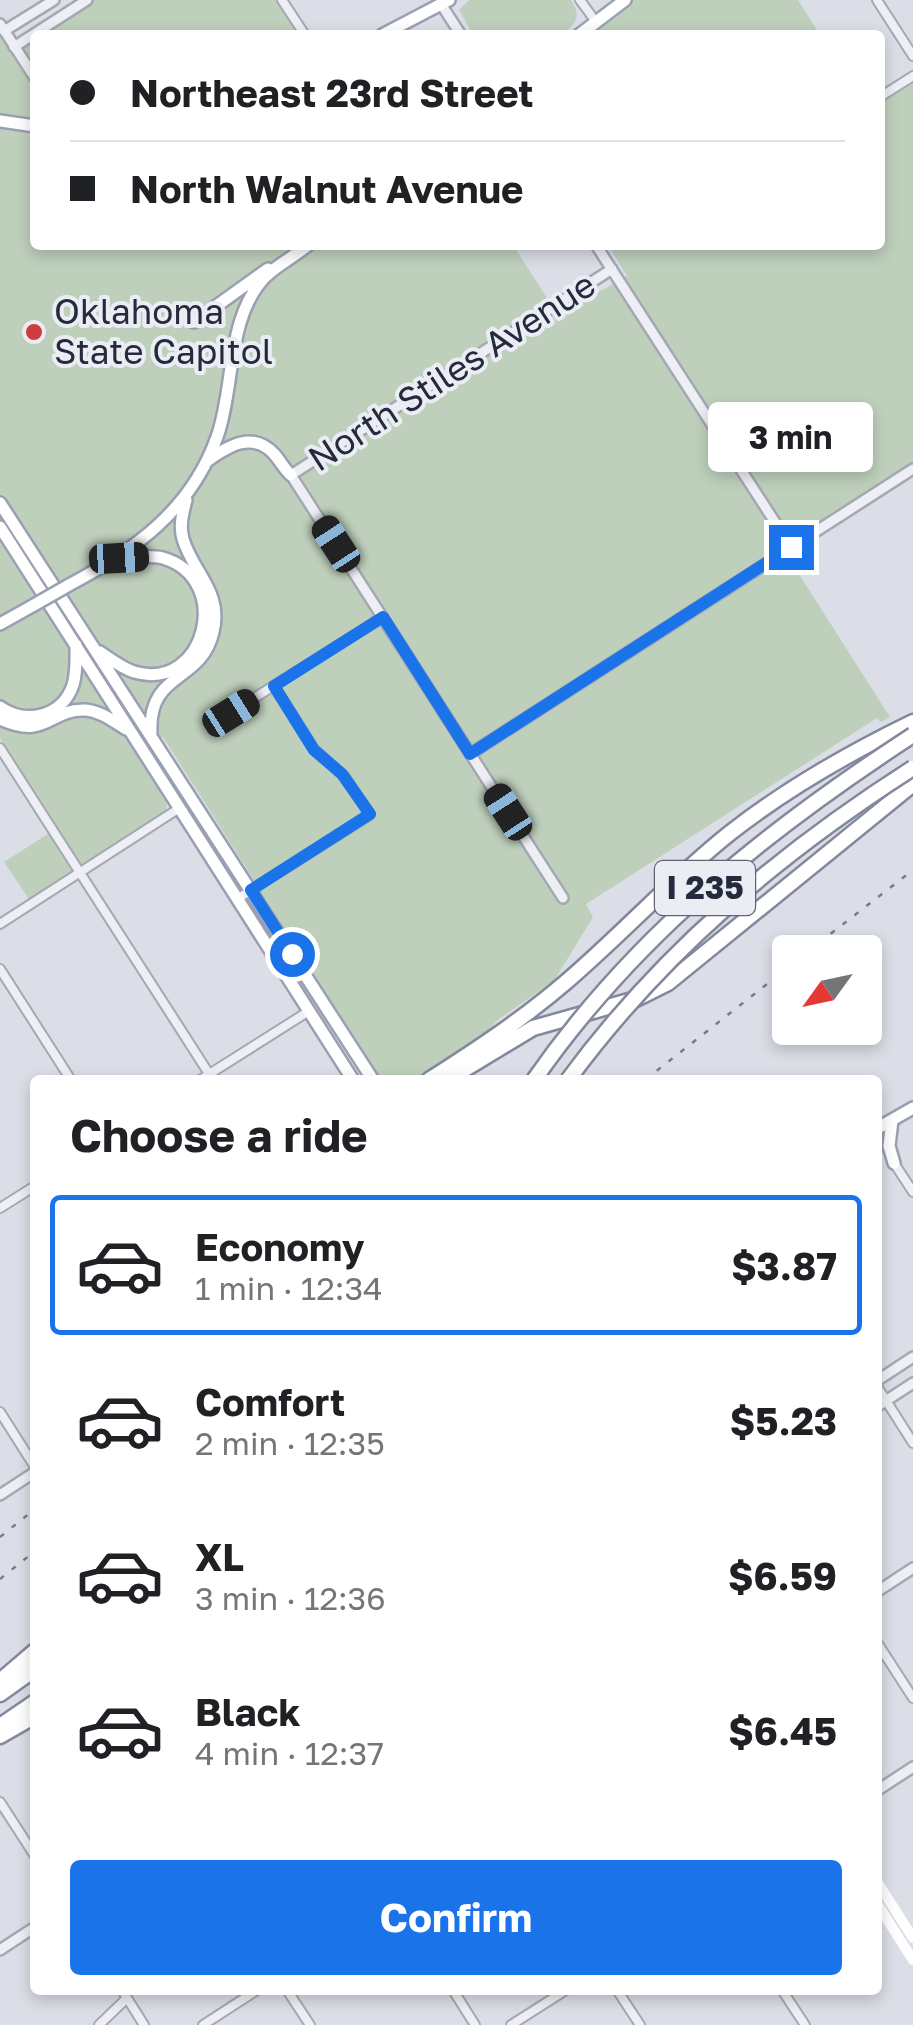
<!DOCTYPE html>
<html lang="en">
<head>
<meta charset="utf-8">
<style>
  :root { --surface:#fff; --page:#f2f2f2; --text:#202124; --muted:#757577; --line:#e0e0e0; --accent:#1a73e8 }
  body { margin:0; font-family:"Golos Text",sans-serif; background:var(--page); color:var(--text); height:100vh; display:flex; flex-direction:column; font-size:38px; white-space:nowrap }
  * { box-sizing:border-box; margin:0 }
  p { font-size:32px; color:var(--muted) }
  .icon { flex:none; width:55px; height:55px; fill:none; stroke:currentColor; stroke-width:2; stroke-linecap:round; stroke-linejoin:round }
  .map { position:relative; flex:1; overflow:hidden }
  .sheet { position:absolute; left:30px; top:1075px; width:852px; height:920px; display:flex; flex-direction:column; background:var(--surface); border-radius:10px; box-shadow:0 5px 15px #0003 }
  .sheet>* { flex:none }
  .top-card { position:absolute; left:30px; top:30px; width:855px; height:220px; border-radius:10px; box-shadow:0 5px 15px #0003; display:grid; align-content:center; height:220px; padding:0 40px; background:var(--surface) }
  .needle { width:65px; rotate:237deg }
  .buttons { position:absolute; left:772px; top:935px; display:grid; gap:20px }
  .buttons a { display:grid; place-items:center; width:110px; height:110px; border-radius:10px; background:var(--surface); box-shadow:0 5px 15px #0003; font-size:50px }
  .end { position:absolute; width:45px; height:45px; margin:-22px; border:12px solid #1a73e8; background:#fff; box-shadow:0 0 0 5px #fff }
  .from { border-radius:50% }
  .bubble { position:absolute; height:70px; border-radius:10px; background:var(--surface); box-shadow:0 5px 15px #0003; font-size:32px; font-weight:700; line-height:70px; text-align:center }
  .car { position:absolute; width:30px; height:60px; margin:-30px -15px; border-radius:12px; box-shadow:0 0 8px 2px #0007; background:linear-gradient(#222 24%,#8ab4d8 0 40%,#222 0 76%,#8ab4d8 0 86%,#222 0) }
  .top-card b { display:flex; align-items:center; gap:35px; height:95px; font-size:38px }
  .top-card b+b { border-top:2px solid var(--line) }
  .top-card i { width:25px; height:25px; background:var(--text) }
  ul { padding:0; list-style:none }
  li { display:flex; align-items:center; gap:30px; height:140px; margin:0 20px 15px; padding:0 20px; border:5px solid transparent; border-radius:10px }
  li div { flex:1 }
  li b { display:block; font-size:38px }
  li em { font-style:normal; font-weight:700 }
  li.selected { border-color:var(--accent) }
  li>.icon { width:90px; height:90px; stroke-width:1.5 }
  h2 { padding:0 40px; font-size:45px; line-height:120px }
  .cta { display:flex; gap:20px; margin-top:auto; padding:20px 40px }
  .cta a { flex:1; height:115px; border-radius:10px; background:var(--accent); color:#fff; font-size:40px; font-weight:700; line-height:115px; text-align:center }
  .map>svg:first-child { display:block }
</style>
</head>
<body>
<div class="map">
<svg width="913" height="2025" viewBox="0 0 913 2025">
  <rect width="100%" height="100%" fill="#dbdee6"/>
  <path fill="#bed0bc" d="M94,0h183l22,35h-260z
    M469,0h102c11,16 5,24 -9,35h-89l-14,-25z
    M632,0h166l22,35h-233z
    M0,33l12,19 23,-14v207h478l45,70 69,-39 -19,-31h272v-143l33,-22v382l-106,69 -10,-1 -23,14 16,16 100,157 -9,5 -4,-4 -291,186 7,13 -39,64 -55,38 -16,16 -68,45h-34l-218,-343 -36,4 40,57 -1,13 -137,88 -25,-37 53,-34 -57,-90z"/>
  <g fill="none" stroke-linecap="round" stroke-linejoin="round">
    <defs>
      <path id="minor" d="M282,0l23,35
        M580,0l16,22
        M877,0l36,56
        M880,97l33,-21
        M213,724l170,-107
        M0,748l213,332
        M237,899l133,-84 -25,-38 -31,-28 -40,-63
        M0,924l178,-115
        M0,969l71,111
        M200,1080l109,-69
        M894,1163l19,29
        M0,1208l35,-22
        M878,1388l35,55
        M0,1412l35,55
        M878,1644l35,54
        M0,1802l35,54
        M122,1990l22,35
        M287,1990l23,35
        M453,1990l22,35
        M617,1990l23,35
        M782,1990l23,35
        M99,2025l28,-27
        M203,2025l54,-35
        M511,2025l55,-35"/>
      <path id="tertiary" d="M441,4l20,31
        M0,24l35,54
        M4,31l50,-31
        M14,47l73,-47
        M596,245l195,302
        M470,754l443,-285
        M563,898l-272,-423 321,-206
        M878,1380l35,-23
        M878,1406l35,-23
        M0,1495l35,-23
        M878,1591l35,-23
        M878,1790l35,-23
        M0,1950l35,-23"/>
      <path id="primary" d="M382,35l67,-35
        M579,35l46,-35
        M0,121l35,5
        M194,322l74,-53
        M207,461c21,-15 46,-31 68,-6 6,7 9,14 16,20
        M0,503l373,577
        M0,527l353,553
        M69,585c66,-35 122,-75 148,-148 18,-50 9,-119 48,-160 12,-12 30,-21 43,-32
        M0,624l34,-19
        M100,652c10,7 22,16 34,20 72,21 100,-93 29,-114 -13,-3 -27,-1 -40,0
        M0,707c26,18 62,10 73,-22 4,-13 3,-27 3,-40
        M0,719c46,21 49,-9 83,-9 16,0 30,11 43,19
        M151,733c-3,-63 50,-49 62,-101 10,-40 -20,-59 -30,-93 -4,-13 0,-27 3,-39
        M892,1120l-3,26 5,17
        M878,1128l35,-20"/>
      <path id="motorway" d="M429,1080c47,-30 94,-61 137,-98 56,-48 106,-103 164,-149 56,-44 119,-80 183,-111
        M447,1080l86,-52 103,-29 32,-16 245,-199
        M0,1681l35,-30
        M0,1694l35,-25
        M0,1726l35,-24
        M0,1736l35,-20"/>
    </defs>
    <use href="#minor" stroke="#a4a8b3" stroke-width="12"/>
    <use href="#tertiary" stroke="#a4a8b3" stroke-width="14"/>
    <use href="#primary" stroke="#9aa0b2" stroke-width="16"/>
    <use href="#motorway" stroke="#82899c" stroke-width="19"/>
    <use href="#minor" stroke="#eeeff4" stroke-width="8"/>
    <use href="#tertiary" stroke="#eeeff4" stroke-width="9"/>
    <path stroke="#fff" stroke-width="10" d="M878,1883l35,55
      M878,1905l35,55"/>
    <use href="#primary" stroke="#fff" stroke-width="11"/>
    <use href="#motorway" stroke="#fff" stroke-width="14"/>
    <path stroke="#757b8f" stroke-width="2.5" stroke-dasharray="5 10" stroke-linecap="butt" d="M807,952l106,-82
      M645,1080l145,-114
      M0,1537l35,-28
      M0,1579l35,-28"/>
    <defs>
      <path id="primary-bridge" d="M34,605l35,-20"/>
      <path id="motorway-bridge" d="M534,1080c100,-144 233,-250 379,-345
        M568,1080c94,-128 212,-227 345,-312"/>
    </defs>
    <use href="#primary-bridge" stroke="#9aa0b2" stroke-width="16" stroke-linecap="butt"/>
    <use href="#motorway-bridge" stroke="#82899c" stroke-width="19" stroke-linecap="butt"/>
    <use href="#primary-bridge" stroke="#fff" stroke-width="11"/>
    <use href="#motorway-bridge" stroke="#fff" stroke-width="14"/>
  </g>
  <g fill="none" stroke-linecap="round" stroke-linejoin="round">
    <path stroke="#1a73e8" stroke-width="12" d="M292,954l-41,-64 119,-76 -28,-40 -28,-24 -40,-64 109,-69 87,137 321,-207"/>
  </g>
  <circle fill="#cf3c3d" stroke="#eaedf4" stroke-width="4" cx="34" cy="332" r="10"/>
  <g text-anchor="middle" stroke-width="8" stroke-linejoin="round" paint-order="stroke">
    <rect fill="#eaedf4" stroke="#606473" stroke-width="2.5" x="655" y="861" width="100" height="54" rx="8"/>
    <g font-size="32" font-weight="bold" fill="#252a3c">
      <text x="705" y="899">I 235</text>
    </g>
    <g font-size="35" fill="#252a3c" stroke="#eaedf4" text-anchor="start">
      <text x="54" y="324">Oklahoma<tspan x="54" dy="40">State Capitol</tspan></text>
    </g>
    <g font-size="35" fill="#252a3c" stroke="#eaedf4">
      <text transform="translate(452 372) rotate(-33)" y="12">North Stiles Avenue</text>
    </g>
  </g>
</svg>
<div class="buttons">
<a><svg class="needle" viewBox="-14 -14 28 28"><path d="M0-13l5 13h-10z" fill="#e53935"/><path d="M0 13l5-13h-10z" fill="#757577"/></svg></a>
</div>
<i class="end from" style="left:292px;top:954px"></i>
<i class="end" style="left:791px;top:547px"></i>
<div class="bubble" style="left:708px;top:402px;width:165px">3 min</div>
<i class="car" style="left:336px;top:544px;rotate:327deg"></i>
<i class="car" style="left:119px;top:558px;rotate:87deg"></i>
<i class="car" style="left:231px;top:713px;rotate:58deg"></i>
<i class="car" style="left:508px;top:812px;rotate:327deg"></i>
<div class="top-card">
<b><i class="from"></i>Northeast 23rd Street</b>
<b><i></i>North Walnut Avenue</b>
</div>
<section class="sheet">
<h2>Choose a ride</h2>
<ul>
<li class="selected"><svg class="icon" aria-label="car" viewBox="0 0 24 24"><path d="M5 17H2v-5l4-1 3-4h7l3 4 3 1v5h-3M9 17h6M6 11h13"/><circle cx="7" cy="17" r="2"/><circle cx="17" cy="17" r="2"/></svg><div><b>Economy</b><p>1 min · 12:34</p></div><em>$3.87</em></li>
<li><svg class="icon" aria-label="car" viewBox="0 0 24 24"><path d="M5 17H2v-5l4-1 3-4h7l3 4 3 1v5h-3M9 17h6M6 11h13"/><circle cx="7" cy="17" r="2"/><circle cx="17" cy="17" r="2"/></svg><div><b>Comfort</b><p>2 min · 12:35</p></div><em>$5.23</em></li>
<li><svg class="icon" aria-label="car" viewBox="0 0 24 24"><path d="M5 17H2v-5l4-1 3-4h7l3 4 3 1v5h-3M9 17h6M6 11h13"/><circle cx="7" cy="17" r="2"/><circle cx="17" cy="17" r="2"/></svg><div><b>XL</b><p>3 min · 12:36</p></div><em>$6.59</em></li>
<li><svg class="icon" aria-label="car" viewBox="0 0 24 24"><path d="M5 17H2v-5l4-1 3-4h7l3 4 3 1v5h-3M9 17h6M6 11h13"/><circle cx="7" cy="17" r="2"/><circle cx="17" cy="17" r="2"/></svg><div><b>Black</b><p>4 min · 12:37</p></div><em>$6.45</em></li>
</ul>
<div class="cta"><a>Confirm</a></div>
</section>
</div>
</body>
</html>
